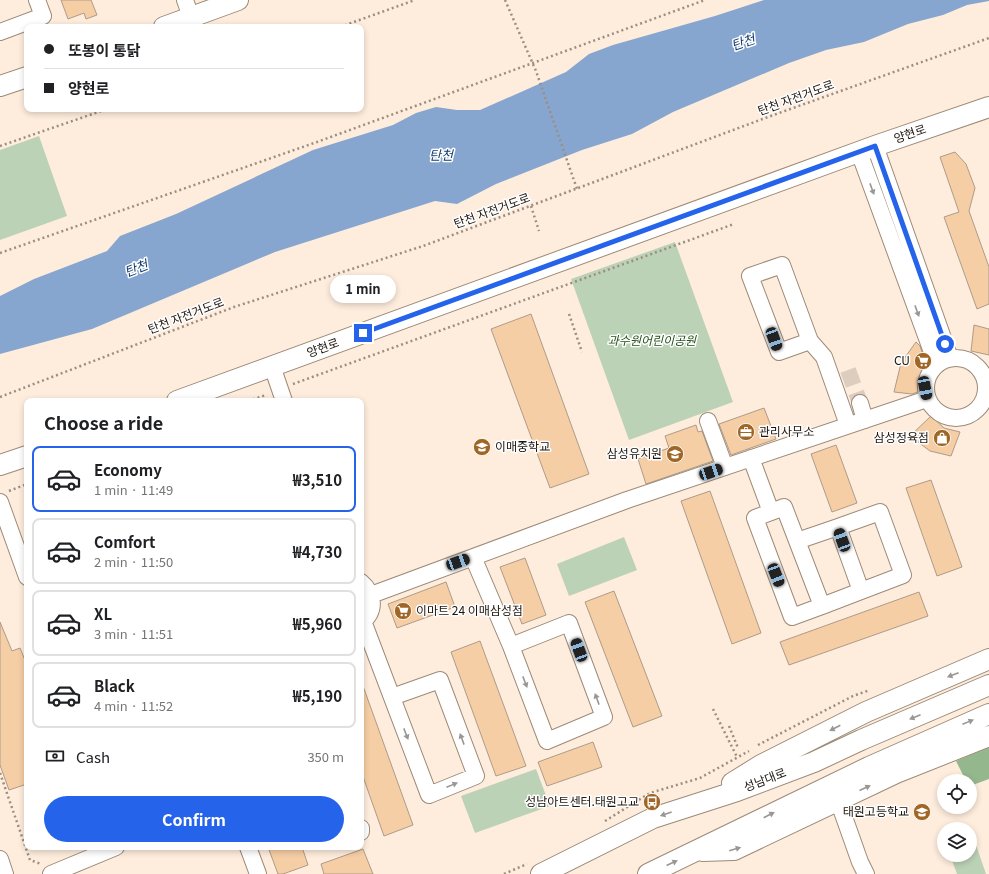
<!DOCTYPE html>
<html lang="en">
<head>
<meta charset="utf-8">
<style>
  :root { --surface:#fff; --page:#f6f6f6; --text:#202124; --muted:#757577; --line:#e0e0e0; --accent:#2563eb }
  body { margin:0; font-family:Georgia,"Noto Sans KR",serif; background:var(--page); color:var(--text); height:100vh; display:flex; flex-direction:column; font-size:15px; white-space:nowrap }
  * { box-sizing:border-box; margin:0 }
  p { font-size:13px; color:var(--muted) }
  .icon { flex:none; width:22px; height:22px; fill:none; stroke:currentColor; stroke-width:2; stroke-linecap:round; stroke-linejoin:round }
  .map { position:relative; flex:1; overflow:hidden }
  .side { position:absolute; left:24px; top:398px; width:340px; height:452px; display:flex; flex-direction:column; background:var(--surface); border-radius:8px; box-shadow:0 2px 6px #0003 }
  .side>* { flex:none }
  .hud { position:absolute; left:24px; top:24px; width:340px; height:88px; border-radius:8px; box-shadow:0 2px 6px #0003; display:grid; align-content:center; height:88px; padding:0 20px; background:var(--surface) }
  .tools { position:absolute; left:937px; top:774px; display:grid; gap:8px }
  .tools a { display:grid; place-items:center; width:40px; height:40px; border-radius:50%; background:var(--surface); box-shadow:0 2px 6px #0003; font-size:20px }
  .end { position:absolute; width:18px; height:18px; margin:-9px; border:5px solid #2563eb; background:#fff; box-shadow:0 0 0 2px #fff }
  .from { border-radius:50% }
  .bubble { position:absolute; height:28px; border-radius:14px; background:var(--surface); box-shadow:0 2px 6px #0003; font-size:13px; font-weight:700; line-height:28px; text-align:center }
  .car { position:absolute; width:12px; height:24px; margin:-12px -6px; border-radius:5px; box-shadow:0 0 3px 1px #0007; background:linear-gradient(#222 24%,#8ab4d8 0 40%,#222 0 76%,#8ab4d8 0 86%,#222 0) }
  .hud b { display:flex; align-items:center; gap:14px; height:38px; font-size:15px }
  .hud b+b { border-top:1px solid var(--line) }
  .hud i { width:10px; height:10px; background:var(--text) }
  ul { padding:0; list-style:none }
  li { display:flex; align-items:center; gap:12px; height:66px; margin:0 8px 6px; padding:0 12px; border:2px solid var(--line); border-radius:8px }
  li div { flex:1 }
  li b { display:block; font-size:15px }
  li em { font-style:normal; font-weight:700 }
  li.selected { border-color:var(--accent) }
  li>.icon { width:36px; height:36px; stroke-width:1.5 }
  h2 { padding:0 20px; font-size:18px; line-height:48px }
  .pay { display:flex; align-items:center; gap:10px; height:44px; padding:0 20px; font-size:15px }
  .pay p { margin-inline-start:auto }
  .button { display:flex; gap:8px; margin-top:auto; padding:8px 20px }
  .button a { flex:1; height:46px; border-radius:24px; background:var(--accent); color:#fff; font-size:16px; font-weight:700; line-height:46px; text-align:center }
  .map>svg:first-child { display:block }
</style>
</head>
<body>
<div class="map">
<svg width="989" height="874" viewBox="0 0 989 874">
  <rect width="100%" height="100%" fill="#feeddd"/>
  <path fill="#bcd2b7" d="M39,136l28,80 -67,24v-90z
    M675,242l58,160 -104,38 -58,-161z
    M624,537l13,33 -68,26 -12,-32z
    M536,769l14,37 -75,27 -14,-37z
    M970,833h2l14,41h-29l-7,-19h20z"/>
  <path fill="#95b78d" d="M989,747v32l-19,7v-5h-4l-10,-20z"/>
  <path fill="#87a6cf" d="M764,0h225v1l-22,4 -24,10 -35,9 -44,18 -38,8 -37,13 -116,49 -41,22 -50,16 -86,34 -39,20 -22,-3 -160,51 -183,77 -92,25v-58l34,-17 73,-28 13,-15 56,-22 137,-64 80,-25 23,-12 20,-6 21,3h23l86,-38 23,-18 24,-9 102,-29z"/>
  <path fill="#f5cea5" stroke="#ae9b88" d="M61,0h30l6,15 -11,4 -2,-6 -16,6z
    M955,152l11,12 9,24 -6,23 20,56v37l-12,5 -33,-92 15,-5 -19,-55z
    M531,314l58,160 -39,14 -59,-159z
    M974,325l15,4v26l-18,-4z
    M916,342l4,4 7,21 -4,5 -3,19 -8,3 -18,-2 7,-29z
    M764,408l12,31 -45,16 -12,-31z
    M931,416l13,12 16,4 -9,24 -21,-5 -20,-15z
    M696,425l2,7 4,-1 11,30 -67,23 -8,-25 31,-11 -4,-12z
    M836,445l21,58 -25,9 -21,-58z
    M931,480l31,87 -25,9 -31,-88z
    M710,491l51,142 -29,11 -51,-143z
    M525,558l21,57 -24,9 -22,-57z
    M446,582l9,25 -58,21 -9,-24z
    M614,591l48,125 -29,11 -48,-125z
    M919,592l9,24 -139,49 -9,-23z
    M0,622l12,29 8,-3 7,17v119l-18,6 -9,-25z
    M480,641l46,125 -30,10 -45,-124z
    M361,686h2l50,139 -29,11 -23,-65z
    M593,742l9,25 -55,19 -9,-24z
    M268,847h34l6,18 -25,9h-5z
    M363,849l10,25h-49l-3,-10z"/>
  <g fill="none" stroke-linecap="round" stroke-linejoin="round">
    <path stroke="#dccdbe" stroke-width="16" stroke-dasharray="16 8" stroke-linecap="butt" d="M848,370l12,33"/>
    <defs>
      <path id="minor" d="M185,0l6,17
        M0,32l43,-16 -6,-16
        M875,146l75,212
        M859,152l77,211
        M810,341l-31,11 -29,-76 32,-11 28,76 14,16 24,68
        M926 388a30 30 0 1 1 60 0a30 30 0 1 1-60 0Z
        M272,366l12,35
        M860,403l5,17
        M708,421l17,46
        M751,458l20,54 13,-5 38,99 -30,11 -37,-99 16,-6
        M0,502l27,75
        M838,527l42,-15 23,63 -42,16
        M797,541l41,-14 23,64 -39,15
        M473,557l38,89 36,95 57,-24 -35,-94 -58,23
        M361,582c14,12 15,30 0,41
        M371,595l256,-95 300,-101
        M363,621l66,174 47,-19 -36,-96 -48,17
        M838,800l22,62 6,12
        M361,828v4
        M248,847l10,27
        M0,859l5,15
        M51,874l65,-27"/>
      <path id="major" d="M164,27l74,-27
        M0,86l27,-9
        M177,401l698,-255 114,-39
        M0,465l27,-9
        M732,783l29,-18 105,-53 123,-53
        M702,851l32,-1 162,-77 93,-37
        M541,874l112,-56 84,-27 77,-29 47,-22 128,-55
        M648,874l221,-107 120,-53"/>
    </defs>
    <use href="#minor" stroke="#9d8a77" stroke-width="18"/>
    <use href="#major" stroke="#9d8a77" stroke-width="22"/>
    <path stroke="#9b8e82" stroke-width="2.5" stroke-dasharray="2 3" stroke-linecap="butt" d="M505,0l31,71 41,118
      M340,27l75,-27
      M0,146l107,-37
      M531,206l8,25
      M0,253l317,-111 388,-142
      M569,314l13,38
      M293,384l441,-160
      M0,397l234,-90 189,-61 345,-129 221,-79
      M248,401l18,-6
      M9,491l18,-7
      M713,709l24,48
      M729,726l9,22
      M758,745l95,-49 17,-6
      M0,773l30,87 11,4
      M605,821l45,-28 50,-15 49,-27
      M504,874l23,-10"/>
    <use href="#minor" stroke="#fff" stroke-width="16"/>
    <use href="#major" stroke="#fff" stroke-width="20"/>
  </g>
  <defs><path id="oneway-solid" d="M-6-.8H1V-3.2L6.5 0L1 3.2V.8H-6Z"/></defs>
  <g fill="#999693">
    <use href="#oneway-solid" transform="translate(872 189) rotate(70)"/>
    <use href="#oneway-solid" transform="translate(917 311) rotate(70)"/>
    <use href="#oneway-solid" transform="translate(953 675) rotate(159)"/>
    <use href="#oneway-solid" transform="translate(525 682) rotate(69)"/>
    <use href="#oneway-solid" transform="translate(597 699) rotate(-110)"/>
    <use href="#oneway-solid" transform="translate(915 717) rotate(157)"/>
    <use href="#oneway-solid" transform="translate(968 722) rotate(-22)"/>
    <use href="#oneway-solid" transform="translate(835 728) rotate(153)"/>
    <use href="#oneway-solid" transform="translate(406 734) rotate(69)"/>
    <use href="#oneway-solid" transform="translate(462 739) rotate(-110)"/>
    <use href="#oneway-solid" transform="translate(452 785) rotate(-22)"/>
    <use href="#oneway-solid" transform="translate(865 788) rotate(-24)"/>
    <use href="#oneway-solid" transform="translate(666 814) rotate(161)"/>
    <use href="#oneway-solid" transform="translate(769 815) rotate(-27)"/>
    <use href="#oneway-solid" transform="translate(735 849) rotate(-16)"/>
    <use href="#oneway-solid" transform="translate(672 863) rotate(-25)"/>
  </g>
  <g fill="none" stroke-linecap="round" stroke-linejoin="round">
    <path stroke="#2563eb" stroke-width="5" d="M363,333l512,-187 70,198"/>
  </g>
  <defs>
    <symbol id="supermarket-disc" viewBox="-11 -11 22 22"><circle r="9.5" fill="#a06625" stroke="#fefefe"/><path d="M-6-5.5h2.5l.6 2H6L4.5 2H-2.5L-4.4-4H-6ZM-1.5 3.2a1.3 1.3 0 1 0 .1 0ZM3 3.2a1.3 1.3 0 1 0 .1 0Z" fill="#fff"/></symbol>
    <symbol id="office-disc" viewBox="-11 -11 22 22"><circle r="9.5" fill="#a06625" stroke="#fefefe"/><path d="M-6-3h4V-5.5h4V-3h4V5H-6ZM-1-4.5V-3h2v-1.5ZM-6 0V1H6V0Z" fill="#fff"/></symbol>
    <symbol id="shop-disc" viewBox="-11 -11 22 22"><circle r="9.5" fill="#a06625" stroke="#fefefe"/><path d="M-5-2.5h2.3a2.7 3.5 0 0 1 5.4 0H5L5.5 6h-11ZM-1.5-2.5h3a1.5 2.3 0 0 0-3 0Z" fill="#fff"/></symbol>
    <symbol id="school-disc" viewBox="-11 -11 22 22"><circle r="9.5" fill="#a06625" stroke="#fefefe"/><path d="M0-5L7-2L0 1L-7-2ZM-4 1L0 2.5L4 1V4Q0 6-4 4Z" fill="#fff"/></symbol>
    <symbol id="bus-disc" viewBox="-11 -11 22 22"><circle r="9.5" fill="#a06625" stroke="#fefefe"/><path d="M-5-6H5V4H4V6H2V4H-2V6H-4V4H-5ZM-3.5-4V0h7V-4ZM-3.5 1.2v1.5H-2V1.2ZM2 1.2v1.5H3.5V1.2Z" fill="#fff"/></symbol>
  </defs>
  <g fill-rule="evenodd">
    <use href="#supermarket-disc" x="913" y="351" width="20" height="20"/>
    <use href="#office-disc" x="736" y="422" width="20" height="20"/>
    <use href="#shop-disc" x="932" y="428" width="20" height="20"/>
    <use href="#school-disc" x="472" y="437" width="20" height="20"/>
    <use href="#school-disc" x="665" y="444" width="20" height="20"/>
    <use href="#supermarket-disc" x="393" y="601" width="20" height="20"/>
    <use href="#bus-disc" x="642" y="792" width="20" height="20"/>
    <use href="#school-disc" x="912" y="802" width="20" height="20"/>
  </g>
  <g text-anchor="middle" stroke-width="3" stroke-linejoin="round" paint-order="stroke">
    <g font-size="12" fill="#1d150e" stroke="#fefefe">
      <text transform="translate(796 98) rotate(-20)" y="4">탄천 자전거도로</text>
      <text transform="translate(910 134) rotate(-19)" y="4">양현로</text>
      <text transform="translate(492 211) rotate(-20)" y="4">탄천 자전거도로</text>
      <text transform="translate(186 316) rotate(-21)" y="4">탄천 자전거도로</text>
      <text transform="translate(323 348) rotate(-20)" y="4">양현로</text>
      <text transform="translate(765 780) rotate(-21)" y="4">성남대로</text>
    </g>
    <g font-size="12" font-style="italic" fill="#235019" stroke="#fefefe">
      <text x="652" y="345">과수원어린이공원</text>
    </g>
    <g font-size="12" fill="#1d150e" stroke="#fefefe" text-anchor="end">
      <text x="910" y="365">CU</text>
      <text x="759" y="436" text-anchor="start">관리사무소</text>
      <text x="929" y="442">삼성정육점</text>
      <text x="495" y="451" text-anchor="start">이매중학교</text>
      <text x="662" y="458">삼성유치원</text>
      <text x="416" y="615" text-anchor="start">이마트 24 이매삼성점</text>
      <text x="639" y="806">성남아트센터.태원고교</text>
      <text x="909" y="816">태원고등학교</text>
    </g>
    <g font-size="13" font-style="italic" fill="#113c6e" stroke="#fefefe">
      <text transform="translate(743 42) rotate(-19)" y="5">탄천</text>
      <text x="441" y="160">탄천</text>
      <text transform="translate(136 268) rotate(-21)" y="5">탄천</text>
    </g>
  </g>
</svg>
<div class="tools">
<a><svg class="icon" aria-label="locate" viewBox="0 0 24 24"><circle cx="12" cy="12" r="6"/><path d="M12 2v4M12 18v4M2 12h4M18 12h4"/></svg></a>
<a><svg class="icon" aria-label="layers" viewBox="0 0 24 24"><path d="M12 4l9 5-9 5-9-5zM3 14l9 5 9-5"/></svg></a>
</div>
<i class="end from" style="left:945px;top:344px"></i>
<i class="end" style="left:363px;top:333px"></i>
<div class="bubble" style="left:330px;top:275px;width:66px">1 min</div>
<i class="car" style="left:774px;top:339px;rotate:160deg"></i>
<i class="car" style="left:925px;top:388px;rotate:169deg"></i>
<i class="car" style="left:711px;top:472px;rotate:71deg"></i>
<i class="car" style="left:842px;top:540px;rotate:340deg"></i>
<i class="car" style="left:458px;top:562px;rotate:70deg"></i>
<i class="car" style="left:776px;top:575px;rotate:159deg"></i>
<i class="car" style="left:579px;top:650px;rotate:340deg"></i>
<div class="hud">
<b><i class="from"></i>또봉이 통닭</b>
<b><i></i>양현로</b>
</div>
<section class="side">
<h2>Choose a ride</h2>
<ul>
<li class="selected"><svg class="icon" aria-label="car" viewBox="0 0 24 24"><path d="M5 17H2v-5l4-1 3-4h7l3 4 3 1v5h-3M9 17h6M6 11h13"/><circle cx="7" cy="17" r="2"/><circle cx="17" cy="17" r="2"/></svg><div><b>Economy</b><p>1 min · 11:49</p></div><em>₩3,510</em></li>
<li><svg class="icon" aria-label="car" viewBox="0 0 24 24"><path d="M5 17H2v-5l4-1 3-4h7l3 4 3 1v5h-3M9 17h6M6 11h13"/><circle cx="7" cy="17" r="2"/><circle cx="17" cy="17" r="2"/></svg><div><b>Comfort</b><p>2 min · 11:50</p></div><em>₩4,730</em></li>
<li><svg class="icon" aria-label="car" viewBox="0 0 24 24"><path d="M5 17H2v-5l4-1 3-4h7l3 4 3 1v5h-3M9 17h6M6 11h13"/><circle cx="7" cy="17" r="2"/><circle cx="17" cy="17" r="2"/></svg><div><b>XL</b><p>3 min · 11:51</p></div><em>₩5,960</em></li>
<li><svg class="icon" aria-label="car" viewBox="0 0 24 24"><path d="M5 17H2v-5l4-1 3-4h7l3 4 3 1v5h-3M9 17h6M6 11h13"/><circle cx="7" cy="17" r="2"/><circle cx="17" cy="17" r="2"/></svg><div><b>Black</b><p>4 min · 11:52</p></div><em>₩5,190</em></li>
</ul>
<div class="pay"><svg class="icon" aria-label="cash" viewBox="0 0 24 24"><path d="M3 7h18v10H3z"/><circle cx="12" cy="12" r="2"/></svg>Cash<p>350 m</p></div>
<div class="button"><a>Confirm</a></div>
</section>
</div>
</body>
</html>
